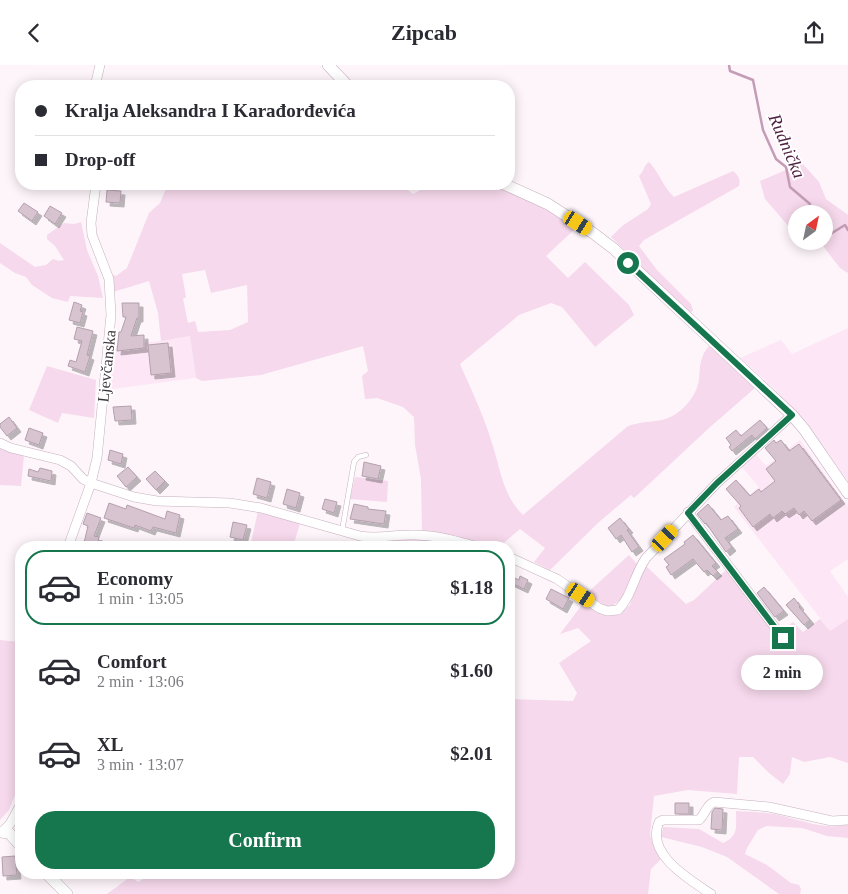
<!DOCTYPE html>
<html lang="en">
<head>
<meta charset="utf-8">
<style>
  :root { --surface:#fff; --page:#f7f7f7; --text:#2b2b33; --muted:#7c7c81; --line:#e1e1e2; --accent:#16774e }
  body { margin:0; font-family:Georgia,serif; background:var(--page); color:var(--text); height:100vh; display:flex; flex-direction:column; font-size:19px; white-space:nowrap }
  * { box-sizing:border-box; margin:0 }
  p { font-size:16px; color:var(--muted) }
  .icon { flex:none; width:28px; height:28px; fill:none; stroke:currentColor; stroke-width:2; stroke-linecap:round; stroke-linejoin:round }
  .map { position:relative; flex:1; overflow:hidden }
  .details { position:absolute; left:15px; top:476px; width:500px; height:338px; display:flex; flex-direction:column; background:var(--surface); border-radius:20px; box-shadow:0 2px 12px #0003 }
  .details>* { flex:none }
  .hud { position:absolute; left:15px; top:15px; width:500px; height:110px; border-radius:20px; box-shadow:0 2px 12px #0003; display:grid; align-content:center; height:110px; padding:0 20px; background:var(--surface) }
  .needle { width:32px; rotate:33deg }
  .buttons { position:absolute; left:788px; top:140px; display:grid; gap:10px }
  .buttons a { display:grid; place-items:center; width:45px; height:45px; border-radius:50%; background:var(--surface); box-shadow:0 2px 12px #0003; font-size:25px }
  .end { position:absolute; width:22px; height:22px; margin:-11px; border:6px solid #16774e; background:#fff; box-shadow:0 0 0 2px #fff }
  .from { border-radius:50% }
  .bubble { position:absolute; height:35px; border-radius:18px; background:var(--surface); box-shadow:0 2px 12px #0003; font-size:16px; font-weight:600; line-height:35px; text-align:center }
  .car { position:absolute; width:15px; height:30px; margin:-15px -8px; border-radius:6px; box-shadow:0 0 4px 1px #0007; background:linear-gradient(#f5c518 24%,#345 0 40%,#f5c518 0 76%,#345 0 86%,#f5c518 0) }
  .hud b { display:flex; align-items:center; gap:18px; height:48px; font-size:19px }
  .hud b+b { border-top:1px solid var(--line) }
  .hud i { width:12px; height:12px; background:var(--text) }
  ul { padding:9px 0 0; list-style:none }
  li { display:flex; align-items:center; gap:15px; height:75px; margin:0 10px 8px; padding:0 10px; border:2px solid transparent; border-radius:20px }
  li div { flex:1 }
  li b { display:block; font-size:19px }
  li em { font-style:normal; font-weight:600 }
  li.on { border-color:var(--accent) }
  li>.icon { width:45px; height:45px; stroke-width:1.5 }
  .cta { display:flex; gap:10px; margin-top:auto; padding:10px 20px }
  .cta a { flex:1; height:58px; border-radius:20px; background:var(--accent); color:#fff; font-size:20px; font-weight:600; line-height:58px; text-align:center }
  header { display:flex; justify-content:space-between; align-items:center; height:65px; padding:0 20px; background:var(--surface); font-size:22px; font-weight:600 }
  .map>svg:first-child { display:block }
</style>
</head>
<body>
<header><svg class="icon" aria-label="back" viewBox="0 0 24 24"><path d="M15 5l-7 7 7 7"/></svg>Zipcab<svg class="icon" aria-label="share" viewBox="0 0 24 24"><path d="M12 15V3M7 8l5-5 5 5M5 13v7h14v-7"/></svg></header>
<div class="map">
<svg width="848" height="829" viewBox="0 0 848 829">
  <defs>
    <filter id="shadow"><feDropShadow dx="4" dy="4" stdDeviation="0" flood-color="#0004"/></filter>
  </defs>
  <rect width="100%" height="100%" fill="#fef5fb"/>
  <path fill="#fde6f5" d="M848,263v159l-48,-67 -25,-31 -35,-31 41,-18 11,14z
    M190,271l6,42 -91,12 4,-44 52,-5z
    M800,375l48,67v52l-18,12 18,26v22l-18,12 -96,-124 25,-20 -18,-21 14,-13 11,13z"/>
  <path fill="#f6d9ec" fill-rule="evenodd" d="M649,97c10,10 14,25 25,35l59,-26c5,4 8,8 6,15l-95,54 -5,6 18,24 34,34 2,6 -3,5 -79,-78 11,-11 26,-17 3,-5 -12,-28c5,-5 5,-11 10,-14z
    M802,98l17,19 7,17 22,16v58l-8,-5 -17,-22 -11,-5h12v-27h-28v21l-31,-36 -5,-18z
    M176,119h224l13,10 11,-6 3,-4h68l45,22 36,22 -30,28 22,22 17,-16 44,43 5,10 -39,32 -33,-40 -11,-4 -32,12 -59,49c11,25 23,50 31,76 9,26 11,55 32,75l105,-89c11,-4 22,-4 34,-6 18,-4 35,-23 37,-41 1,-13 1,-23 10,-33l46,42 -46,40 -75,70 -3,-3 -32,27 -49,48 -16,-8 11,-14 -25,-19 -21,18 -77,-16 -1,-52 -6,-34 -1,-28 -11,-10 -26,-9 -12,1 -3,-23 6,-5 -5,-25 -102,29 -59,6 -6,-3 -6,-42 -29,5 -3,-28 -9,-32 -36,11 -4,-18 7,2 11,-8 22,-55 11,-10 7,-17 7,3zM205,205l6,23 36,-8 1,37 -18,8 -32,2 -3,-11 -7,2 -5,-24 3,-2 -4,-23z
    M81,157l6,28 11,26 5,22 -33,-2 -2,6 -16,-4 -20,-13 -6,-8 -11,-4 -15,-10v-20l35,24 11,-2 7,-6 6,2 5,-1 -9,-14 -8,-7v-4l17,-12 10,1z
    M47,301l49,14 -2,38 -32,-5 -4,10 -29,-13z
    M0,381l24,9 -3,31 -21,-1z
    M355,412l33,4 -1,21 -37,-3z
    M258,446l42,12 -7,24h-43z
    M400,474l36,1 11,4v3h-72v-5z
    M629,490l9,10 -16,34 -13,9 -23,-14z
    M645,500l41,39 8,-4 33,-31 54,62 12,-9 10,10 17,-13 10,12 18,-12v144l-18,-6 -26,5 -12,-5 -2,17 -7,10 -14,-11 -16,-16h-14l-2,37 -49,-4 -34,6 -4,39 11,24 -10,10 -3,25h-541l23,-17 8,5 16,-9h355v-174l64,2 4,-8 -18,-30 32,-22 -13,-13 -18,6 24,-32 18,13 7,1 11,-2 10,-9 8,-27z
    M0,575l21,2v34l-5,25 4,21 1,29 -2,26 -4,18 -6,15 -9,10z
    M736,746c15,1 29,1 43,4 22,5 47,16 69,9v14l-21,-2 -25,-8 -36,-2 -8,4 -11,18 -2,6 22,11 24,18 8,2 2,4 -1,5h-21l-52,-37 -25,-10 -41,-10 2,-10 36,2 24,14c16,-7 13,-17 13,-32z"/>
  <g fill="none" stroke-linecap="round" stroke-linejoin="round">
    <path stroke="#c39cb5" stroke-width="2.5" d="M729,0l1,6 23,9 10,50 13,29 10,8 4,20 20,17 -1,10
      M824,167l8,1 13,-8 3,5"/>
  </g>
  <path fill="#d8c3d0" stroke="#b4a0ad" filter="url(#shadow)" d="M107,125l14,1 -1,12 -14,-1z
    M24,138l14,9 -6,9 -14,-10z
    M50,141l12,7 -7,11 -11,-8z
    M74,237l8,3 -2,6 3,1 -3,11 -11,-3z
    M122,238h17v15h-2l-6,18 13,-1v13l-27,3 2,-19h2l5,-15h-3z
    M77,262l16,4 -6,24 3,1 -5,16 -17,-6 2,-6 6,2 6,-21 -8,-2z
    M168,278l3,30 -20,2 -3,-30z
    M131,341l1,14 -17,1 -2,-14z
    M9,352l8,11 -10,8 -7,-9v-3z
    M760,355l7,8 -12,11 -3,-4 -20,16 -3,-4 2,-2 -5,-7 10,-8 5,6z
    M29,363l14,5 -4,12 -14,-5z
    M774,375l2,3 5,-3 8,11 10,-7 42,56 -29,21 -8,-10 -5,4 -5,-7 -9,6 -3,-3 -9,7 -3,-4 -17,13 -14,-19 2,-2 -15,-17 10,-9 14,16 9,-7 2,3 14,-11 -9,-12 10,-8 -11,-13z
    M110,385l13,4 -2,10 -13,-4z
    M364,397l17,4 -3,13 -16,-3z
    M128,402l9,10 -11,10 -9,-11z
    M40,403l12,3 -1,10 -23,-5 1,-7 9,3z
    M155,406l10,10 -9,9 -10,-11z
    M257,413l14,4 -4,16 -14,-4z
    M287,424l13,4 -4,15 -13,-4z
    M325,434l12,3 -3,11 -12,-4z
    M109,438l17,6 1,-4 38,14 2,-8 13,4 -4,18 -23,-6 -2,4 -16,-6 -1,3 -30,-10z
    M354,439l14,3v2l18,2 -2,13 -34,-5z
    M708,439l13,16 7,-4 10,13 -13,9 7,9 -6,5 -20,-29 -1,1 -8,-10z
    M87,448l14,5 -7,18 5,1 -2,10h-14l5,-21 -5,-2z
    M620,453l9,11 -2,1 12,17 -7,5 -11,-17 -5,4 -8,-11z
    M233,457l14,3 -4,15 -13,-3z
    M693,470l23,28 -4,3 6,6 -5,4 -6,-6 -3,2 -11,-13 -22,16 -5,-8 3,-2 -5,-6 21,-15 -1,-2z
    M509,510l10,5 1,-4 8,4 -4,9 -15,-7z
    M764,522l20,24 -9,6 -18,-24z
    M551,524l18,9 -6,11 -17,-10z
    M794,533l6,8 -1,1 11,13 -6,5 -18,-20z
    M675,738h14v11h-14z
    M715,743l8,1 -1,21 -11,-1 1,-17z
    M15,791l2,19 -14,1 -1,-19z"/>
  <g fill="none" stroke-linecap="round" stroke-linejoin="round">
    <defs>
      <path id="service" d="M342,466l12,-69 4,-5 8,-2"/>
      <path id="minor" d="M95,21l5,-21
        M0,378l11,5 49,12 11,6 12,13 8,4 43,14 23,4 73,2 31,5 99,28c17,3 33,-1 50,-1 24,-1 46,6 68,12
        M688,447l95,126
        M68,482l23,-64 6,-25 14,-143 -2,-36 -17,-44 -1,-12 5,-39
        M509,492l48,22 42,29 8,3 11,-1c14,-14 16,-35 28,-52l71,-75 75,-68
        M2,767l8,-8 11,-20
        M711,829c-22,-15 -66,-40 -52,-72l4,-2h36c7,-6 6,-14 15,-18l55,5 63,14 16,-1"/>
      <path id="tertiary" d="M328,0l20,21
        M504,119l44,20 45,29 21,16 178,166 12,14 44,64
        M0,767l9,1 12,13
        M46,808l21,21"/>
    </defs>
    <use href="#service" stroke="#c5b0bd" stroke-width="5.5"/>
    <use href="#minor" stroke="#c5b0bd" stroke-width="10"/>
    <use href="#tertiary" stroke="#c5b0bd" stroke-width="12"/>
    <use href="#service" stroke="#fff" stroke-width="4.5"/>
    <use href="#minor" stroke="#fff" stroke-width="9"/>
    <use href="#tertiary" stroke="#fff" stroke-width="11"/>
  </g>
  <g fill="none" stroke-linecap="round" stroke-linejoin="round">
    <path stroke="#16774e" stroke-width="6" d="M628,198l164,152 -75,68 -29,30 95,125"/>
  </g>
  <g text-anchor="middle" stroke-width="4" stroke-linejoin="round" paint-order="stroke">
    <g font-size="16" fill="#3d353a" stroke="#fff">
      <text transform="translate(106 301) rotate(-84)" y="6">Ljevčanska</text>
    </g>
    <g font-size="18" font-style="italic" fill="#4f1f42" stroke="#fff">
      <text transform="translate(787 81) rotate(67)" y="6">Rudnička</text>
    </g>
  </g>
</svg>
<div class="buttons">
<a><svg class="needle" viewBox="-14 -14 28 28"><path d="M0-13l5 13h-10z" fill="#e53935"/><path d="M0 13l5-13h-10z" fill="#7c7c81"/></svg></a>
</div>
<i class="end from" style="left:628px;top:198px"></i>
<i class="end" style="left:783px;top:573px"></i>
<div class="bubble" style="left:741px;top:590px;width:82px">2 min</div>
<i class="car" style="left:578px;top:158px;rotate:123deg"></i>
<i class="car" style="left:665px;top:473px;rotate:43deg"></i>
<i class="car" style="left:581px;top:530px;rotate:124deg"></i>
<div class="hud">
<b><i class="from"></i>Kralja Aleksandra I Karađorđevića</b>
<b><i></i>Drop-off</b>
</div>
<section class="details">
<ul>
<li class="on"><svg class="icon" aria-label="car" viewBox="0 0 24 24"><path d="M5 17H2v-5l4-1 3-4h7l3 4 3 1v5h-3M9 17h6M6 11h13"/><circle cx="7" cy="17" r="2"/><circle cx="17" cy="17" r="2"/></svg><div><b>Economy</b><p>1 min · 13:05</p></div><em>$1.18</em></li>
<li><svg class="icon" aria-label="car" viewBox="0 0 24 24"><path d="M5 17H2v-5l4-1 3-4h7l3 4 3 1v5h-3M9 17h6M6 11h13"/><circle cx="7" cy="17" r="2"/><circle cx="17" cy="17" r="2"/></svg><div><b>Comfort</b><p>2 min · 13:06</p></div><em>$1.60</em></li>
<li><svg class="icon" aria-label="car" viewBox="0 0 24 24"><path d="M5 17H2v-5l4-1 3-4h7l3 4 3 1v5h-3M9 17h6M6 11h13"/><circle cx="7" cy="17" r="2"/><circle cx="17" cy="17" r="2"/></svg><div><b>XL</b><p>3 min · 13:07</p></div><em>$2.01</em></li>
</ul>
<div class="cta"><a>Confirm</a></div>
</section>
</div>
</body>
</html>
